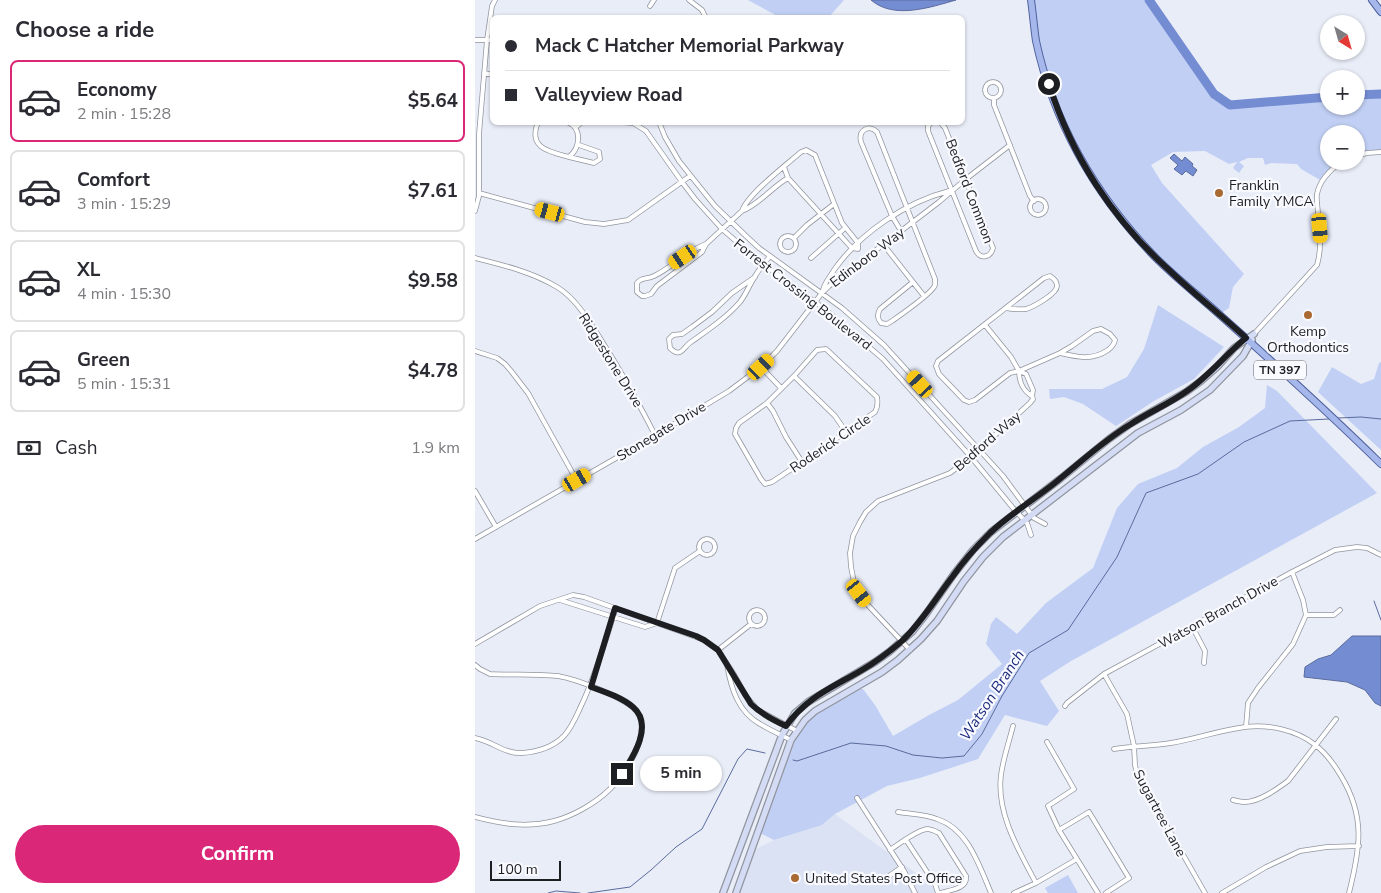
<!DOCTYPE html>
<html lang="en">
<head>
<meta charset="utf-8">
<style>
  :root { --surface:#fff; --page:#f2f2f3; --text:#2b2b33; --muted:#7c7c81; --line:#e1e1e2; --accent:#db2777 }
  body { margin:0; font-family:"Nunito Sans",sans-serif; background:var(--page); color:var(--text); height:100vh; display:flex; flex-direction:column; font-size:19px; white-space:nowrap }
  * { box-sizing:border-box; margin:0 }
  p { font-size:16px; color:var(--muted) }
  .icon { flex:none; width:28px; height:28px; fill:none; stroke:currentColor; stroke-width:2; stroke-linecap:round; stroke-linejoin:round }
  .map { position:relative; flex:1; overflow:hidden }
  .side { display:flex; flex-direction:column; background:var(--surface); width:475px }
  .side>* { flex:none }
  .hud { position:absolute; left:15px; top:15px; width:475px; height:110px; border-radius:8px; box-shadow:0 1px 4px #0004; display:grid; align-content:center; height:110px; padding:0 15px; background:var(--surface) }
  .needle { width:32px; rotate:143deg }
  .controls { position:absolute; left:845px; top:15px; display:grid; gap:10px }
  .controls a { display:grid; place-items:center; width:45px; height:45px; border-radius:50%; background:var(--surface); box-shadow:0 1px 4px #0004; font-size:25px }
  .scale { position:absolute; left:15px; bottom:12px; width:71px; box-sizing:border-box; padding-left:5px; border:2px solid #1d1e22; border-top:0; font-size:14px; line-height:18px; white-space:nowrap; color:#1d1e22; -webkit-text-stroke:4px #f9faff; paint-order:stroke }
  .end { position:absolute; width:22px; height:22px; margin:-11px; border:6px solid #1d1e22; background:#fff; box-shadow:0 0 0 2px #fff }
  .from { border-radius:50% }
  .bubble { position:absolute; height:35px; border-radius:18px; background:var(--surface); box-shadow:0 1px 4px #0004; font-size:16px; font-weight:700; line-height:35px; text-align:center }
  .car { position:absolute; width:15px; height:30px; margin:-15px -8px; border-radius:6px; box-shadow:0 0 4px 1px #0007; background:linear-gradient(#f5c518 24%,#345 0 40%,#f5c518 0 76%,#345 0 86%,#f5c518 0) }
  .hud b { display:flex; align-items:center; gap:18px; height:48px; font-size:19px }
  .hud b+b { border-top:1px solid var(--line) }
  .hud i { width:12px; height:12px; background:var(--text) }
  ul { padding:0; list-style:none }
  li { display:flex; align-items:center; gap:15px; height:82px; margin:0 10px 8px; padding:0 5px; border:2px solid var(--line); border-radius:8px }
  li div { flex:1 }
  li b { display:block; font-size:19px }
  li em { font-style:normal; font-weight:700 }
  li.current { border-color:var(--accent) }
  li>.icon { width:45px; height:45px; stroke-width:1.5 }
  h2 { padding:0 15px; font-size:22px; line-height:60px }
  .pay { display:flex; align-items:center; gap:12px; height:55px; padding:0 15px; font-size:19px }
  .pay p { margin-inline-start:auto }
  .cta { display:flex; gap:10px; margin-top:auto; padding:10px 15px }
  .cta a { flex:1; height:58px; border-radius:30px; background:var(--accent); color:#fff; font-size:20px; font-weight:700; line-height:58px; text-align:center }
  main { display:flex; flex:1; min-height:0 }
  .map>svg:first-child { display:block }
</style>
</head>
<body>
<main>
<section class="side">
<h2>Choose a ride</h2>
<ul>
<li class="current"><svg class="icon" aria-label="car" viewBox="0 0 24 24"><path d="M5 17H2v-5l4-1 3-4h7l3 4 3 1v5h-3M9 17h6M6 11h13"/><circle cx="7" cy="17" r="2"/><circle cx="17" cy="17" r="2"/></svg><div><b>Economy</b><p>2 min · 15:28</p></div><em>$5.64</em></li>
<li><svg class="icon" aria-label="car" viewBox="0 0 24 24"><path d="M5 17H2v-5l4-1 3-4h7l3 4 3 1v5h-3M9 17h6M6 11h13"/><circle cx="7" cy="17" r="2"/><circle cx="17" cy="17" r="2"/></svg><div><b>Comfort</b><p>3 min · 15:29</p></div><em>$7.61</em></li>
<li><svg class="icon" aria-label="car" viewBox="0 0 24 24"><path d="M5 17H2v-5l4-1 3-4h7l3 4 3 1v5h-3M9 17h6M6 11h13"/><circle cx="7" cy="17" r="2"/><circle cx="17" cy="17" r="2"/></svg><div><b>XL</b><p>4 min · 15:30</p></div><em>$9.58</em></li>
<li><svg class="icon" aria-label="car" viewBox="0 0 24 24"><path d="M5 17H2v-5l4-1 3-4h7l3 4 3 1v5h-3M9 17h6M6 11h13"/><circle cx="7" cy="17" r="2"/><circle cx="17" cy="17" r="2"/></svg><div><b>Green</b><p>5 min · 15:31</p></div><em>$4.78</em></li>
</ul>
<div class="pay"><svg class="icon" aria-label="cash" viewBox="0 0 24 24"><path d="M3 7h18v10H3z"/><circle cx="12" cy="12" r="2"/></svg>Cash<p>1.9 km</p></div>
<div class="cta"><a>Confirm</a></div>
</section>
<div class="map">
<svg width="906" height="893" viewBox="0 0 906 893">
  <rect width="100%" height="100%" fill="#e9edf8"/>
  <path fill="#dbe2f3" d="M360,814l108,79h-207l14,-41 24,-12 48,-15z"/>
  <path fill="#c1cff4" d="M273,0h96l-15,17h-50z
    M556,0h118l65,94 16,11 99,-8v9h27v-11l25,-1v58l-25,4v-22h-27v27h14l-21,20 -21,-12 -4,-5 -26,-1 -6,2 -2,-7h-15l-9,4 5,4 -5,7 -6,-5 4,-6 -8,2 -24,-13 -32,1 -22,13 11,18 82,91 -11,13 -4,21 -9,6 -75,-68 -62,-83 -39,-94z
    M683,305l66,42 -30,32 -40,22 -38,25 -33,-22 -19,-7 -14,2 -1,-10h53l25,-12 17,-28z
    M906,362v88l-63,-58 14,-25 29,17 13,-5 5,-16z
    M792,385l10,6 100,102 -306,168 -31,20 19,30 -12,15 -42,-11 -27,44 -58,19 -33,8 -52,28 -13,11 -48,15 -16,-8 33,-92 14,-20 49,-31h9l12,16 18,31 36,-21 29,-15 44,-36 -16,-20 5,-20 5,-7 21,17 29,-31 47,-35 24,-60 21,-24 39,-16 26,-21 36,-20 26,-19z
    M593,875l10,18h-30l-3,-5z"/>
  <path fill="#748cd2" stroke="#5a6b9d" d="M396,0h85c-25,7 -62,20 -85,0z
    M699,154l8,7 3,-4 8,7 -1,2 5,4 -4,6 -7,-5 -4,4 -8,-6 4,-4 -8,-7z
    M877,636h29v70l-6,-3 -10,-13 -18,-8 -43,-5 1,-10 13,-8 13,-4z"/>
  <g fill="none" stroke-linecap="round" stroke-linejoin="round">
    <path stroke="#5a6b9d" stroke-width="1" d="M863,418l23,-1 20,2
      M899,601l7,19
      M318,760l4,1 54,-18 35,3 27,9 29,3 22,-2 18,-22 20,-38 27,-43 39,-23 49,-73 29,-64 52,-19 46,-32 46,-21 39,-2
      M73,893l8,-2 24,2
      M113,893l42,-6 21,-17 25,-23 26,-18 36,-70 9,-10 18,4"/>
    <path stroke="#748cd2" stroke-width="9" d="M674,0l65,94 16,11 99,-8
      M881,95l25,-1"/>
    <defs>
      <path id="minor" d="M214,0l13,10 4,8
        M175,6l4,-6
        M0,40h18
        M9,73l9,2
        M510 90a8 8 0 1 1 16 0a8 8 0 1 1-16 0Z
        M519,99v6l36,91 4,5
        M63,122c-11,27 13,30 31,35 11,-9 14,-29 -2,-35
        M146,122l12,1
        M184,122l6,15 14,24 36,45 31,30 13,12 83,60 42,37 119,131 31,42 11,6
        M457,122l-4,4v5l48,120c5,9 15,6 17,-3l-48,-120 -5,-6
        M158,123l13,8 36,51 13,17 27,30 37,32 67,49 57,49 88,98 42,51 14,15 4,12
        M101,127l6,-5
        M881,156l11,-3 14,-1
        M94,157l25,6 6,-4 -1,-7 -20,-7
        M309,167l4,11 61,67 3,3 6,1v-6l-16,-20 -27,-68 -9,-5 -5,2c-15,13 -53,42 -59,59 18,-7 30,-24 46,-33
        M4,193l106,29 19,2 24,-4 62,-44
        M555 207a8 8 0 1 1 16 0a8 8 0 1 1-16 0Z
        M0,211l4,-15v-62l8,-94 5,-34 3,-6
        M426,231l-9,-15 -31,-74c-3,-12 8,-18 16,-10l58,147c0,5 1,5 -1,8 -6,9 -32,27 -42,34l-5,3 -6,-1c-4,-5 -4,-8 -1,-14l33,-27
        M305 244a8 8 0 1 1 16 0a8 8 0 1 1-16 0Z
        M319,238l13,-13 27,-21
        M231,244l-4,8 -45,34 -6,8 -6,2h-3l-5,-4v-9c5,-7 10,-3 17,-7 19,-9 32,-25 52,-32z
        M231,244l36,-33
        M408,244l41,52
        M0,258c28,7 57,14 82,29 20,12 34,37 46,56 19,30 36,61 52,92
        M336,258l34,-30
        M280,277l-23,16 -20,19 -20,15 -10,7 -9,1 -4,4 1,9c11,11 13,-1 21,-6 17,-12 35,-24 49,-40 6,-8 9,-16 14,-24 4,-8 11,-15 16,-22
        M348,290c2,-8 7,-13 11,-20 26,-37 72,-68 115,-79
        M531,308c6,1 13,2 20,1 7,-2 31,-15 31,-23 0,-5 -3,-7 -7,-10l-6,2 -106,83 -2,5 3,8 25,26 5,2 6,-2 35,-27 9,-2 41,-18 12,-7 21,-15 8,-2 9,5 5,6c-1,5 -3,7 -7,10 -16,11 -31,7 -48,3
        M510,325l26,32 8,14
        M779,334l63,-69c5,-17 3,-33 1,-51 0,-6 -2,-14 -1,-20 3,-15 14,-25 26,-33
        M351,349l51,48c1,6 1,10 -2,15l-73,50 -30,20 -7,2 -4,-5 -26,-45 1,-6 3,-5 28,-20 27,-27 23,-26z
        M0,351l22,7 8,6 6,7 17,22 49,88
        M286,367l20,21
        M544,371c0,10 4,20 13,25
        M319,376l41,40 11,16
        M292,403l6,8 13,26 16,25
        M0,491l21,36
        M0,539l176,-101 78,-47 32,-24 16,-16 45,-58 7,-7 110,-84 27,-23 44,-34
        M224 547a8 8 0 1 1 16 0a8 8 0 1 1-16 0Z
        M85,600l85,27 12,-4
        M274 618a8 8 0 1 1 16 0a8 8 0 1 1-16 0Z
        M831,615h28l6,-5
        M182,623l18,-55 25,-17
        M717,626l13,25 -1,12
        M0,644l65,-38 33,-11 11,2 120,43 14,10 17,26 10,19 13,15 39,21
        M243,650l33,-26
        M435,650l-45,-48 -6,-9 -5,-11 -3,-15 -1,-14 3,-17 7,-14 6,-10 12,-11 72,-28 21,-16 59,-54 3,-4 -1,-3 1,-6 -7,-16 -7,-3
        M0,665l5,4 10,5c22,1 46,0 68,2 18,3 69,22 79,36 16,21 -12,62 -27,77 -14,14 -37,27 -56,32 -27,7 -53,3 -79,-4
        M252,665c4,23 11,47 33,59 10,6 21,11 31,16
        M629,674l23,40 7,32 1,19 2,9 68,119
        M590,706l2,-3 37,-29 188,-102 43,-22 22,-3 10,1 14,7
        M538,726c-4,16 -10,33 -12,49 -5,38 18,76 35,108
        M771,727l2,-24 10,-15 35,-44 13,-29 -3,-15 -11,-28
        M0,738c17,3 29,16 47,15 15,-1 31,-6 42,-17 8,-9 12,-19 17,-30 15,-31 24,-65 35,-98
        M572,742l27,47 -26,17 11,24 39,63
        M639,749c19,-3 38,-3 57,-6 25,-4 49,-13 74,-16 23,-3 51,3 69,17 11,8 20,20 27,32 25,41 19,73 8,117
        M382,798l47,73 11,22
        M758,800c4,1 8,2 12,2 14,0 32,-13 43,-21l48,-62
        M423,812c12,2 27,2 39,7 31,10 42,46 54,74
        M584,830l30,-18 40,66 -23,15
        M431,840l29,44 3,9
        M415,850c9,-6 27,-20 37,-21 4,0 8,2 12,4l27,43c2,13 -16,14 -26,17
        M414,876l13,-9
        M539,893l22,-10 41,-24
        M747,893l44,-26 34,-16 27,-4 32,-1"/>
      <path id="secondary" d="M248,893l59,-158 13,-22 13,-11 67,-40 14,-10 23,-20 14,-18 28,-40 19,-24 18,-18 69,-53 49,-40 21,-15 56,-32 15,-11 16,-14 17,-19 20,-14
        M261,893l55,-153 14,-20 10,-9 67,-39 16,-12 23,-21 16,-18 27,-40 19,-24 20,-20 135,-104 43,-23 29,-20 33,-34 9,-16"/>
      <path id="primary" d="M556,0c2,14 3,28 5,41 18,83 61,156 119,216 21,21 44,39 65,58 55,49 109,98 161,149
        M897,0l9,12"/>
    </defs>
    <use href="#minor" stroke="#91959e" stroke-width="5.5"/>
    <use href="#secondary" stroke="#91959e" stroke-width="8"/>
    <use href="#primary" stroke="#50629d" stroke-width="8"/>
    <use href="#minor" stroke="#fff" stroke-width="4"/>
    <use href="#secondary" stroke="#d3dbf5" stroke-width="5.5"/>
    <use href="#primary" stroke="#a6b7ec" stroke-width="6"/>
  </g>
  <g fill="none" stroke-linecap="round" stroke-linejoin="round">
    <path stroke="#1d1e22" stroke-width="6" d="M147,774c11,-17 32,-49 11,-67 -12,-10 -28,-15 -42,-20l24,-79 81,28 8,4 14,10 33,54c10,10 22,16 35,22 22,-30 46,-38 76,-56 14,-8 27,-18 40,-29 20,-19 34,-43 51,-65 11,-16 24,-30 37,-43 20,-19 45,-34 66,-51 25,-20 48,-42 75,-58 18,-12 38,-20 56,-33 22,-15 38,-36 59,-53 -25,-23 -52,-44 -77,-68 -56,-50 -98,-115 -120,-186"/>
  </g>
  <g fill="#aa6a33" stroke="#f9faff" stroke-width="2">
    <circle cx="744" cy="193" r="5"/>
    <circle cx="833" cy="315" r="5"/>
    <circle cx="320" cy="878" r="5"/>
  </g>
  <g text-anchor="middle" stroke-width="4.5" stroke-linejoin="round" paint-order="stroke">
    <rect fill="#f9faff" stroke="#5f6064" stroke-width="1" x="779" y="360.5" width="52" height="19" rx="4"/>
    <g font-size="12" font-weight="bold" fill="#1d1e22">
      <text x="805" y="374">TN 397</text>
    </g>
    <g font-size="14" fill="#1d1e22" stroke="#f9faff" text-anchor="start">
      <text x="754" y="190">Franklin<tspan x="754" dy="16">Family YMCA</tspan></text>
      <text x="833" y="336" text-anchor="middle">Kemp<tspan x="833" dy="16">Orthodontics</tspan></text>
      <text x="330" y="883">United States Post Office</text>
    </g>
    <g font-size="14" fill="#1d1e22" stroke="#f9faff">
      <text transform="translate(495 191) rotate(69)" y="5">Bedford Common</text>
      <text transform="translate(392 257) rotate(-37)" y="5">Edinboro Way</text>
      <text transform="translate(328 294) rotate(38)" y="5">Forrest Crossing Boulevard</text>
      <text transform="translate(136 360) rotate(58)" y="5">Ridgestone Drive</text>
      <text transform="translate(186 431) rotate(-31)" y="5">Stonegate Drive</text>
      <text transform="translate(512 441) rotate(-41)" y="5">Bedford Way</text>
      <text transform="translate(355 443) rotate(-34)" y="5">Roderick Circle</text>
      <text transform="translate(743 612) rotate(-29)" y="5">Watson Branch Drive</text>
      <text transform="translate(685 813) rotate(62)" y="5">Sugartree Lane</text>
    </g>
    <g font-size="15" font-style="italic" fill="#1c2b7d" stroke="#f9faff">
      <text transform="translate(517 695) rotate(-57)" y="5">Watson Branch</text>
    </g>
  </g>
</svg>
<div class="controls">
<a><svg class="needle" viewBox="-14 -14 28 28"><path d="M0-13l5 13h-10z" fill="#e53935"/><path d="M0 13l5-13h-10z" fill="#7c7c81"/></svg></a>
<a>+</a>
<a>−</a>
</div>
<div class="scale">100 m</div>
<i class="end from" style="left:574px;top:84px"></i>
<i class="end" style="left:147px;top:774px"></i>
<div class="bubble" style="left:165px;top:756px;width:82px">5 min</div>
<i class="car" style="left:75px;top:212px;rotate:285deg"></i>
<i class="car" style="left:845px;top:228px;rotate:175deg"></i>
<i class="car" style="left:208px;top:257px;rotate:236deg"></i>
<i class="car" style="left:286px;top:367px;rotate:47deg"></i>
<i class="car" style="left:445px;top:384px;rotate:318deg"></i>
<i class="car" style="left:102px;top:480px;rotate:60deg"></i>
<i class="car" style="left:384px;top:593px;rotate:143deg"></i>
<div class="hud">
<b><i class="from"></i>Mack C Hatcher Memorial Parkway</b>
<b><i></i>Valleyview Road</b>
</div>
</div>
</main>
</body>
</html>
